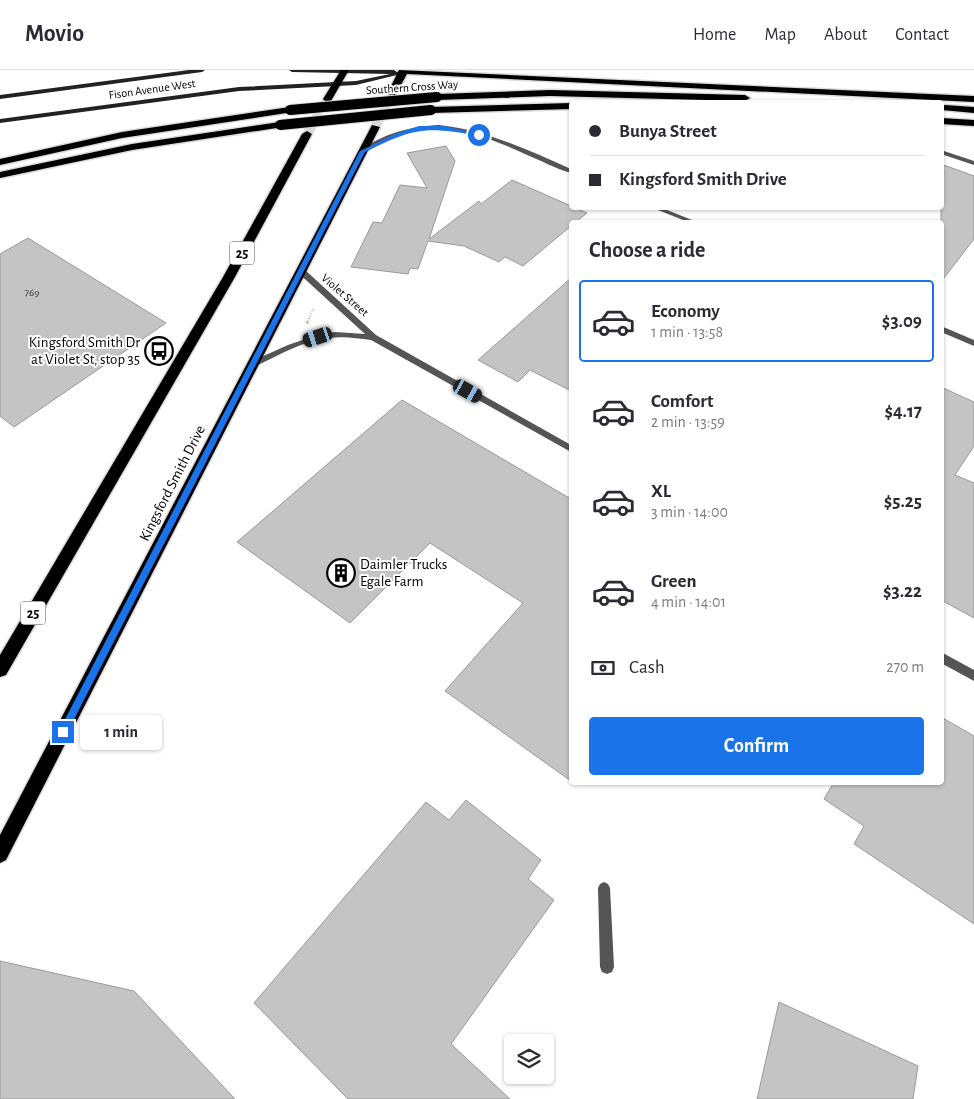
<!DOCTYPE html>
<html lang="en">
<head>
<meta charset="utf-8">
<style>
  :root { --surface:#fff; --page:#f2f2f3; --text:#2b2b33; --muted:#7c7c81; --line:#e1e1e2; --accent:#1a73e8 }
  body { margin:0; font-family:"Alegreya Sans",sans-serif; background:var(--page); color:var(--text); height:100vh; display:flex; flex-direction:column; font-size:19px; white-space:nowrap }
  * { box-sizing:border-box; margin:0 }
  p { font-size:16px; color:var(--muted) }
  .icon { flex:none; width:28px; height:28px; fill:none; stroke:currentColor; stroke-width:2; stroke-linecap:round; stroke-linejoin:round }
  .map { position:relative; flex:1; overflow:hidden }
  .side { position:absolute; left:569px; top:150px; width:375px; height:565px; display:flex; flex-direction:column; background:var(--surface); border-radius:5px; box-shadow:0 1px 4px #0004 }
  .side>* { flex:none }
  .guide { position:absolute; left:569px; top:30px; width:375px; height:110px; border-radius:5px; box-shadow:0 1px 4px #0004; display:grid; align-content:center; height:110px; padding:0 20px; background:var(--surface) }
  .controls { position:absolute; left:504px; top:964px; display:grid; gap:10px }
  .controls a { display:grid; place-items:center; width:50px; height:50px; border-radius:5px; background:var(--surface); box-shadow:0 1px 4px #0004; font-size:25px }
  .end { position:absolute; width:22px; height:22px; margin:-11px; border:6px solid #1a73e8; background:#fff; box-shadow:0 0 0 2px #fff }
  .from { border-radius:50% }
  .bubble { position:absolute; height:35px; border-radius:5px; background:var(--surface); box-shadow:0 1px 4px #0004; font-size:16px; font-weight:600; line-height:35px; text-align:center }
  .car { position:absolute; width:15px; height:30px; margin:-15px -8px; border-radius:6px; box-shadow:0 0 4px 1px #0007; background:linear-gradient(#222 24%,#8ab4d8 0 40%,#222 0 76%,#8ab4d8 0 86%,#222 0) }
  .guide b { display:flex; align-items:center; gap:18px; height:48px; font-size:19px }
  .guide b+b { border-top:1px solid var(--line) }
  .guide i { width:12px; height:12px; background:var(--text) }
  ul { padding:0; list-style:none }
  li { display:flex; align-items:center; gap:15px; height:82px; margin:0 10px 8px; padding:0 10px; border:2px solid transparent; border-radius:5px }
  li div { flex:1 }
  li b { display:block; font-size:19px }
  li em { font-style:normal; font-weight:600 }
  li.active { border-color:var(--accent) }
  li>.icon { width:45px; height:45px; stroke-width:1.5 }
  h2 { padding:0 20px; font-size:22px; line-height:60px }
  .pay { display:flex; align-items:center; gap:12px; height:55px; padding:0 20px; font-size:19px }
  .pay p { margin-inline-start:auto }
  .action { display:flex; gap:10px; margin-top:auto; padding:10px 20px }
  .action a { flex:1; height:58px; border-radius:5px; background:var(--accent); color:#fff; font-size:20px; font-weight:600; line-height:58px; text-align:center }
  header { display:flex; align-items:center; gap:30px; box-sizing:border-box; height:70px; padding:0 25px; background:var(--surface); border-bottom:1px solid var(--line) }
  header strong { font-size:24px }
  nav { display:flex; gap:28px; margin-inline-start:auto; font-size:18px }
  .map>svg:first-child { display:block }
</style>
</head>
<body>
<header>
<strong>Movio</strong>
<nav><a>Home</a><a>Map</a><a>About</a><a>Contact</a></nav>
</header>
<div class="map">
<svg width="974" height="1029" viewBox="0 0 974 1029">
  <rect width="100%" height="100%" fill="#fff"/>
  <path fill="#c4c4c4" stroke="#999" d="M446,76l9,15 -26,78 50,-38 2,3 31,-24 75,33 -11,9h-5v4l-48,40 -18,-9 -6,5 -35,-16 -36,-5 -10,28 -8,-1 -2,6 -57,-7 22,-45 9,1 18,-38 27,3 -20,-35z
    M941,94l33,12v63l-33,43z
    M28,168l138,85 -152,104 -14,-11v-162z
    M571,208v113l-41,-21 -12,12 -40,-22z
    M941,317l33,15v44l-19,29 19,8v135l-33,-18z
    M402,330l169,99v282l-126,-90 78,-88 -93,-60 -80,80 -113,-81z
    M941,647l33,19v188l-120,-80 10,-18 -40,-27 10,-17h107z
    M466,730l75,60 -13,19 26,21 -103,144 59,55h-162l-94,-96 172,-201 23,18z
    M0,891l134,30 101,108h-235z
    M779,932l139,64 -5,33h-156z"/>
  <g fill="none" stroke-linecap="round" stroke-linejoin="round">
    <path stroke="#d9d9d9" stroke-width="10" stroke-dasharray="10 5" stroke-linecap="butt" d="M375,57l17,-33
      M307,64l21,-35"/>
    <defs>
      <path id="highway" d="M341,0h8l-18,31h-6l-2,-2z
        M399,0l575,26v6l-567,-28 -12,22h-6l-2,-2z
        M550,20l195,5 5,3 -5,3 -195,-5 -113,4 -5,-3 5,-3z
        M571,33v6l-140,4 -5,-3 5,-3z
        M945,35l29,2v6l-32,-3 -1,-3z
        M290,37l5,3 -2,2 -171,26 -122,27v-6l122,-27z
        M941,48l33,2v6l-33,-2z
        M280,52l5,3 -2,2 -151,23 -132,28v-6l132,-28z
        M372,55l8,2 -374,733 -6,3v-28z
        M307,61l5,3 -77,143 -229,398 -6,2v-22l223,-378 79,-143z"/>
    </defs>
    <use href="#highway" stroke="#dbdbdb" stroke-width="3"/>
    <path stroke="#777" stroke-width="2" stroke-dasharray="0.5 2" stroke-linecap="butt" d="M308,251l6,-13"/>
    <path stroke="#777" stroke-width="3" stroke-dasharray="1 2.5" stroke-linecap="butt" d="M307,253l2,-3"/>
    <path fill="#555" fill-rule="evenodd" d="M604,812l4,2 2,4 4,79 -2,5 -5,2 -5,-2 -2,-5 -2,-79 2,-4z"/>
    <path fill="#555" fill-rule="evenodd" d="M439,55c47,5 89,25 132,44v4c-15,-4 -31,-13 -46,-19 -33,-15 -74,-32 -111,-23 -17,4 -33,13 -49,21l-5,-1c21,-17 52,-25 79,-26z
      M941,80l33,11v4l-33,-11z
      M653,138h9l35,14h-9z
      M298,199h6l72,66 195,110v7l-200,-112c-14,-2 -28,-4 -43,-2 -25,3 -49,17 -72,28h-6v-4l38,-17 32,-11 15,-2 30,2 -58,-53 -9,-8z
      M941,256l33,14v6l-33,-14z
      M941,582l33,18v11l-33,-18z"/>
    <path fill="#222" fill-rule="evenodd" d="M189,0h16l-3,2 -202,27v-4z
      M289,0h105l3,2 5,-1 3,2 -49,12 -117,6 -239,32v-4l239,-32 117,-6 34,-7 -98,-2z"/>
    <use href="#highway" fill="#000" fill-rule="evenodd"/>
    <defs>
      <path id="highway-bridge" d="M290,40l147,-13
        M280,55l151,-15"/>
    </defs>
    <use href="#highway-bridge" stroke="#dbdbdb" stroke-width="12" stroke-linecap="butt"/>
    <use href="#highway-bridge" stroke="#000" stroke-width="10"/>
  </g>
  <path fill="#1a73e8" d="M419,56h25l38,9 -3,1c-55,-10 -64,-8 -114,16l-299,583h-6v-6l300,-578 35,-17z"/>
  <defs>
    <symbol id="bus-ring" viewBox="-11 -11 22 22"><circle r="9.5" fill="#fff" stroke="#000" stroke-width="1.5"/><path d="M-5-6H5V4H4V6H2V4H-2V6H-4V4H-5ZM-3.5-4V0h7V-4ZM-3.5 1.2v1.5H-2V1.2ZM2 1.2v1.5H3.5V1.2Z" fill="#000"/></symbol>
    <symbol id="building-ring" viewBox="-11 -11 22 22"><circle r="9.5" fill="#fff" stroke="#000" stroke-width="1.5"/><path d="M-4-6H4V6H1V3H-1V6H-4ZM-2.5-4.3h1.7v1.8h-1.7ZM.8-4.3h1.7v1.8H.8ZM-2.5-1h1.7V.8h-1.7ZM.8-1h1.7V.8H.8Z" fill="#000"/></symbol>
  </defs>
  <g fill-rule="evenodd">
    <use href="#bus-ring" x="143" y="265" width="32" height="32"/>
    <use href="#building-ring" x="325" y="487" width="32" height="32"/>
  </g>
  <g text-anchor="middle" stroke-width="4" stroke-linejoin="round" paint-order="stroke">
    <g font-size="11" fill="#313131">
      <text x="32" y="226">769</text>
    </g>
    <g font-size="12" fill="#000" stroke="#fff">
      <text transform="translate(412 17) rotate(-4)" y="4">Southern Cross Way</text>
      <text transform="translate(152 19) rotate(-8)" y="4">Fison Avenue West</text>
      <text transform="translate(345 225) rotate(41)" y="4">Violet Street</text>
    </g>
    <g fill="#fff" stroke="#4c4c4c" stroke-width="1">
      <rect x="229.5" y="171.5" width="25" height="23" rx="4"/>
      <rect x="20.5" y="531.5" width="25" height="23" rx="4"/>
    </g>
    <g font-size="14" font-weight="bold" fill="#000">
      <text x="242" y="188">25</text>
      <text x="33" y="548">25</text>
    </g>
    <g font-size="15" fill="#000" stroke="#fff" text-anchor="end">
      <text x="140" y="277">Kingsford Smith Dr<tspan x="140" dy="17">at Violet St, stop 35</tspan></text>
      <text x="360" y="499" text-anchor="start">Daimler Trucks<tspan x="360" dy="17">Egale Farm</tspan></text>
    </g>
    <g font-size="15" fill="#000" stroke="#fff">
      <text transform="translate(172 413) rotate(-63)" y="5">Kingsford Smith Drive</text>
    </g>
  </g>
</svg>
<div class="controls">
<a><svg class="icon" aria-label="layers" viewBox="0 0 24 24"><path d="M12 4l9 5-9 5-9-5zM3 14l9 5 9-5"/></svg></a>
</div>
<i class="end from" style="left:479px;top:65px"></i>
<i class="end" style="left:63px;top:662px"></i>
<div class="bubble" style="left:80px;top:645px;width:82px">1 min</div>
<i class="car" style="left:318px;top:267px;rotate:252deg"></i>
<i class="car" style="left:468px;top:321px;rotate:119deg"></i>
<div class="guide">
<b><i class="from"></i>Bunya Street</b>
<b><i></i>Kingsford Smith Drive</b>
</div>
<section class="side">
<h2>Choose a ride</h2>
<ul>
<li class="active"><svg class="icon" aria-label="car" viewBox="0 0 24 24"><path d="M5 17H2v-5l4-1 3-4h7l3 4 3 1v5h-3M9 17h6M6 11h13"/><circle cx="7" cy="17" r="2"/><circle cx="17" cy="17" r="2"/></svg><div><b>Economy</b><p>1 min · 13:58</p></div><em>$3.09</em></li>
<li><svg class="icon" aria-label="car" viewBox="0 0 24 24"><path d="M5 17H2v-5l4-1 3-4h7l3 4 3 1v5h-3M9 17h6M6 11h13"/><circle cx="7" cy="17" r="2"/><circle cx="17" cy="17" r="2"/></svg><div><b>Comfort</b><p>2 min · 13:59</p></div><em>$4.17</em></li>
<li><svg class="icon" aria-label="car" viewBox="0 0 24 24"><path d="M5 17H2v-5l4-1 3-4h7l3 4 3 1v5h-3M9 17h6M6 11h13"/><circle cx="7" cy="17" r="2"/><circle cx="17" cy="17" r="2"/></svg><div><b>XL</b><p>3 min · 14:00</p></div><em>$5.25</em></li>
<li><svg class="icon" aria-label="car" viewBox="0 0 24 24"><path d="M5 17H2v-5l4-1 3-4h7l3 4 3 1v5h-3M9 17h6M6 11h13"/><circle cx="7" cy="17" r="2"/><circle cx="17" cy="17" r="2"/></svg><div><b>Green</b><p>4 min · 14:01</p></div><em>$3.22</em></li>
</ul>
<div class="pay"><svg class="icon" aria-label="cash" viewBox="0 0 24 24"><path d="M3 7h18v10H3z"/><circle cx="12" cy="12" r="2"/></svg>Cash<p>270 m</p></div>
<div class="action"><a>Confirm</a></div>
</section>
</div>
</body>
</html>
